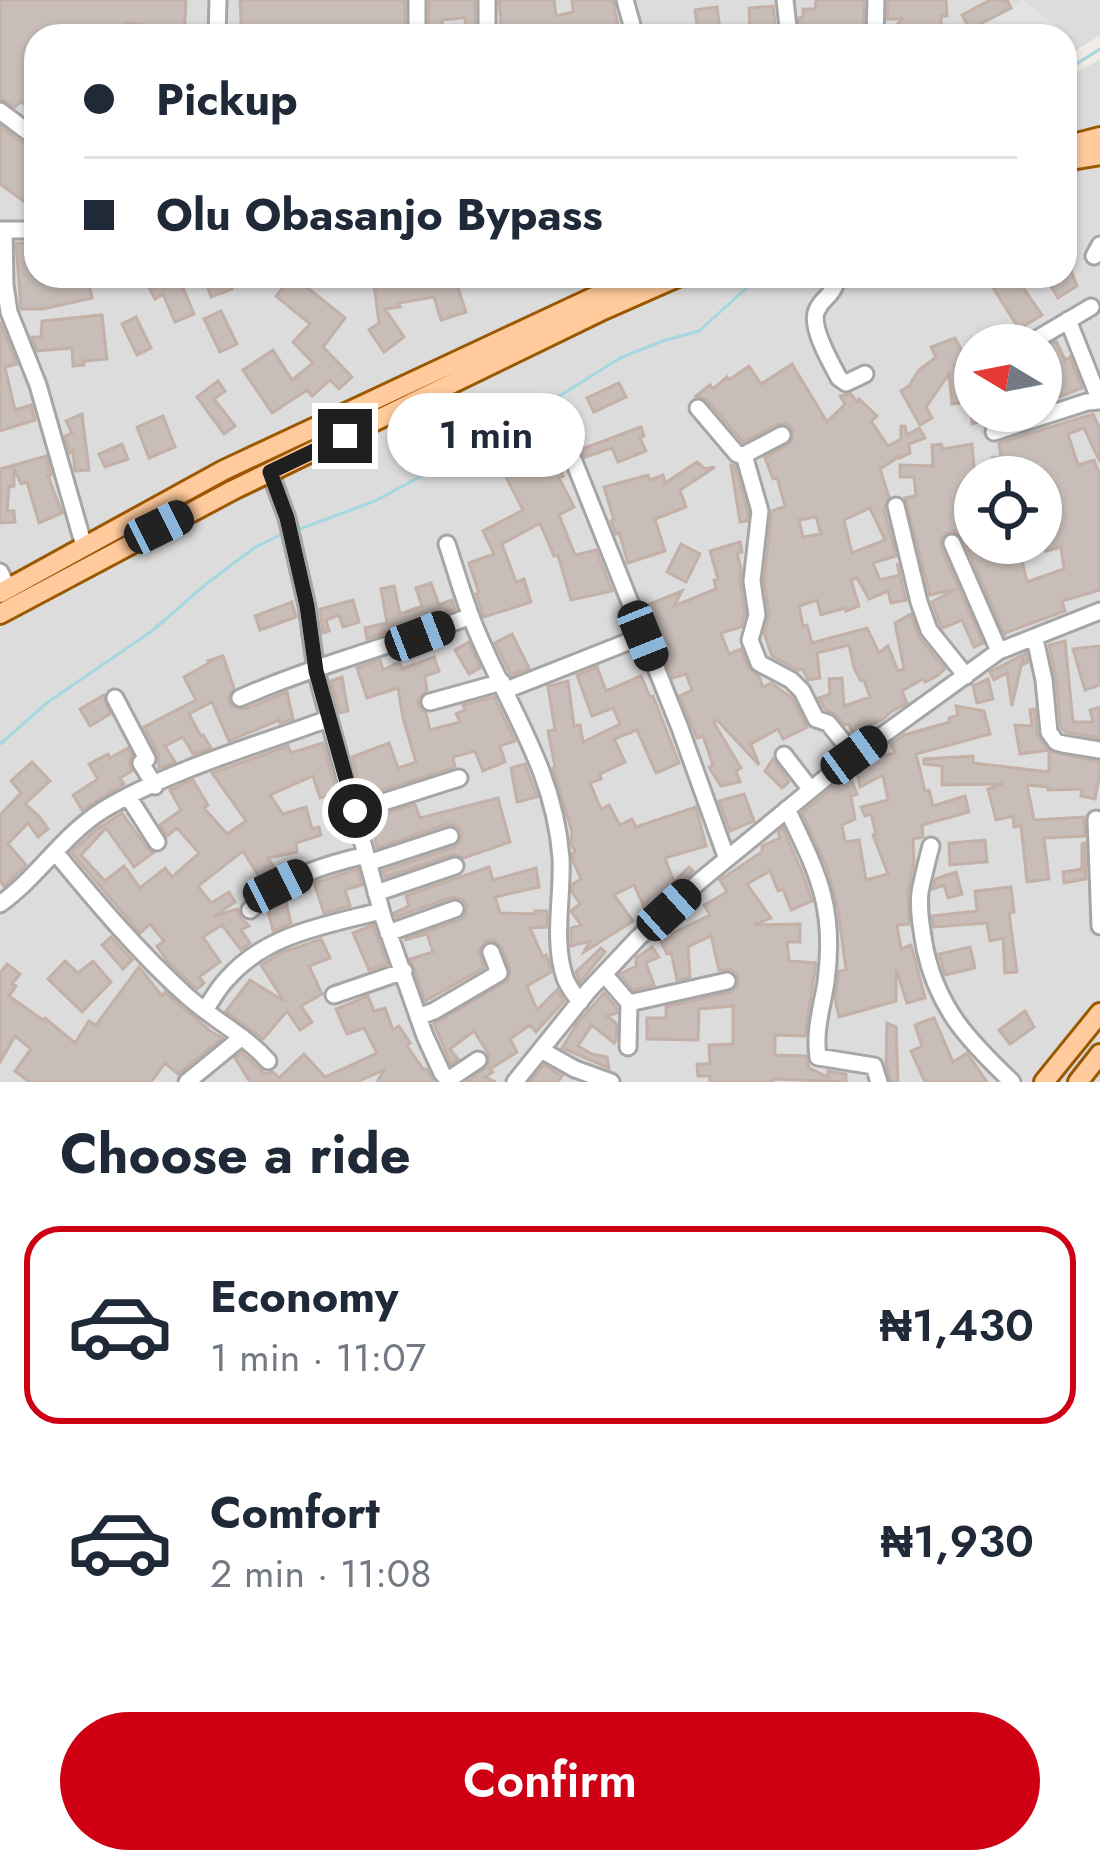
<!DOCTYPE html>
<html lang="en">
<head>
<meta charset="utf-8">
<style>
  :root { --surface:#fff; --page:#f2f2f3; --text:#1f2937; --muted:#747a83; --line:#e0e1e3; --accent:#cf0014 }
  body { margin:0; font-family:Jost,sans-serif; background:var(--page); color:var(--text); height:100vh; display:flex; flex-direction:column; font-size:45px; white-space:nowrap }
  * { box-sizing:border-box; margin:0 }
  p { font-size:39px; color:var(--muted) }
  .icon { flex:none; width:66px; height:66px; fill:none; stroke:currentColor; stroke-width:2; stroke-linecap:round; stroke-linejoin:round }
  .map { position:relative; height:1082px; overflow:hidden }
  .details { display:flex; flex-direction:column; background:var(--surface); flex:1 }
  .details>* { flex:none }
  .banner { position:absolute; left:24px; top:24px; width:1053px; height:264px; border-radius:36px; box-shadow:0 3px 9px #0004; display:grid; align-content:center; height:264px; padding:0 60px; background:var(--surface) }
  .needle { width:78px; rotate:280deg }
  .buttons { position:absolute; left:954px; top:324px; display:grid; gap:24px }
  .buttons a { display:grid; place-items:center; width:108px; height:108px; border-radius:50%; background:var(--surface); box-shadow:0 3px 9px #0004; font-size:60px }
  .end { position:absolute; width:54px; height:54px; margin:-27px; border:15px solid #1f1f1f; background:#fff; box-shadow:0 0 0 6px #fff }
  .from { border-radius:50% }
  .bubble { position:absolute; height:84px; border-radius:42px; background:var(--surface); box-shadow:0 3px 9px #0004; font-size:39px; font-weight:600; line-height:84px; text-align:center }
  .car { position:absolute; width:36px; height:72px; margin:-36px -18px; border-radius:15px; box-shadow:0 0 9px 3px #0007; background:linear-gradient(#222 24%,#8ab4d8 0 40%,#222 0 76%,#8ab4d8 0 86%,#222 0) }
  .banner b { display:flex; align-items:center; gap:42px; height:114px; font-size:45px }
  .banner b+b { border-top:3px solid var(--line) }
  .banner i { width:30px; height:30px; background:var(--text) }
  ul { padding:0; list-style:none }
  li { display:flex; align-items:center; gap:36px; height:198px; margin:0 24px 18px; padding:0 36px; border:6px solid transparent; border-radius:36px }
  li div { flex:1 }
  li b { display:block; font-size:45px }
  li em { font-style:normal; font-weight:600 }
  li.active { border-color:var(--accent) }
  li>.icon { width:108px; height:108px; stroke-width:1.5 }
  h2 { padding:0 60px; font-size:54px; line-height:144px }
  .action { display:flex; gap:24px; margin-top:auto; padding:24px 60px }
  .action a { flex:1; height:138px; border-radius:72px; background:var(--accent); color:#fff; font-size:48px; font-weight:600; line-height:138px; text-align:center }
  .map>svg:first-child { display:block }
</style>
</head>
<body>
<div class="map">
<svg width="1100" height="1082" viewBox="0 0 1100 1082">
  <rect width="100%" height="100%" fill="#f0ece5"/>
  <path fill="#dddcdc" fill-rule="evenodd" d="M0,0h1100v35l-35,23v-22h-1029v240h1029v-197l35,-20v1023h-1100zM975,345h66v66h-66zM975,477h66v66h-66z"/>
  <path fill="#e3e3e3" d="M1023,0l45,35 -3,2 -107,-1z"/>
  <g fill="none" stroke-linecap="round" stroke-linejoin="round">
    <path stroke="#a4d8df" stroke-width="3" d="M1065,71l35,-22
      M297,530l78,-29 122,-66 123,-77 43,-17 36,-10 61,-55
      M0,744l48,-42 104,-71 54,-47 48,-36 28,-14"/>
  </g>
  <path fill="#c8bdb8" stroke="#c3b0a7" stroke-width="3" fill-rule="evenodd" d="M0,0h186l-2,36h-12v-7l-44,-6 -23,13 -5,-6 -12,6h-52v80l-15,-15 -6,6 -15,-8z
    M240,0h165v29l-3,1v6h-113l-2,-6 -17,1v5h-28z
    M429,0h46v36h-9l-1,-18h-3l-20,2v16h-13z
    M499,0h55l2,16 17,-4 -1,-12h41l7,36h-118z
    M816,0h48l-1,35 -63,-4 -1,-13 4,-1v-8h12z
    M888,0h58l1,16h-6l1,20h-55l15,-17h-15z
    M990,0h17l4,8 -41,21 -8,-14z
    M773,6l3,27 -19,1 -1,-7 -6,1 -1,-20z
    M717,7l3,23 -22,3 -3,-23z
    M0,126l29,22 7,2v21l-4,4 4,4v31l-36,-26z
    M16,243h20v33h51l5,22 -49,11h-22z
    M1066,258l11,28 -19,12 -13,-22h20z
    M143,276h102l-15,7 2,6 -21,8 -7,-21 -22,9 12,29 -19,8 -12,-28 -8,5z
    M293,276l52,42 -22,29 29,30 -13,12 -9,-9 -18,16 -5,-6 -35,23 -29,-43 30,-20 19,30 21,-17 -20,-21 17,-18 -34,-28z
    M373,276h81l12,36 -25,8 -7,-23 -35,6 1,4 -15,2 19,28 -20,15 -15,-22 10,-7z
    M1002,276h13l27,39 -23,14 -25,-40 11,-9z
    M221,311l16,33 -17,8 -16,-33z
    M102,315l5,44 -23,2v4l-11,1 -1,-18 -35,3 -5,-14h9l1,-16z
    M136,317l15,31 -14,7 -15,-31z
    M0,322l17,42 -12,3 10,43 16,-5 4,15 -35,11z
    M955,338l11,21 -11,6 12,22 1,15 -16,2 -3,-30 -23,33 6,11 -12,7 -19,-34 8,-5 10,-16 17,-13 -5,-10z
    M1056,341l9,19 5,-3 12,31 -41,16v-31l5,-2 -5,-9v-12z
    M792,364l35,58 18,-18 -5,-8 11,-2 6,8 2,-3 18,17 -6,5 17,25 13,-7v-13h4l2,9 12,-7 6,10 -16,6 1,9 -10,5v-2l-20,13 9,28 -5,12 12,47 -23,7 7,17 20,-5 -3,-12 9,37 -15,3 -3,-12 -19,8 -12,-21 -6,2 8,26 -13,5 -1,-3 -24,7 -4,-15 -18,6 4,20 4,-1 5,18 55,-15 12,25 9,-7 10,25 6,-2 -9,-46 16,-9 8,23 26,32 -8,7 -12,6 -2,-3 -21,12 5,12 -16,9 -9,8 -20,8 1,5 -10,2 -4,-11 -4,1 -9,-10 -11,-6 -6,-11 11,-4 -1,-15 13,-1 2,28 26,-9 -6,-17 -3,1 -7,-13 -5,-23 -32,8 3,25 -12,2 -5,-11 -5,1 -26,-14 -8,-23 5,-19 -5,-33 8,-70 13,-5 -8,-29 -4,2 -8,-21 26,-16 2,-12 -6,-6h-9l-35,18 -36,-42 -11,-4 14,-11 3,4 14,-12 2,3 20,-14 12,18zM870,508l15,32 -33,13 -8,-33zM816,517l5,17 -18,3 -4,-17z
    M218,381l7,10 -11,8 21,27 -11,8 -27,-37z
    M619,383l7,14 -32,15 -7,-14z
    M972,411h48l-32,11 -1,-3 -15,5z
    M82,414l7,56 -14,1 -2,-20 -3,2 -5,-17 7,-3 -6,-12z
    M1093,414l7,15v33l-16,-34 -16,6 10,31 16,-5 6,15v115l-38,11 3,10 -60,22v3l-42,-98 -9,-7 -8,2 -6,8 1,7 42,95 -9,4 -12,-27 -19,8 -3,-4 -8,-22 24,-13 -26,6 -25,-97 11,-2 -2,-19h-14v-12l33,1 -1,-21 9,-1 2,5 29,-5 3,37v62h43l9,39 37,-13 -3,-22 -15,4 -2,-14 -3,1v-61h-46l-3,-19 9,-1 -2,-14z
    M163,416l12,31 -26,11 -12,-31z
    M641,427l3,9 -4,2 6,13 -28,11 -6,-14 -27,9 -3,-8z
    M122,444l6,15 -23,8 -6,-13z
    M46,456l5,19 -3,1 14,37 -23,10 -12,-41 -6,2 -7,-16v18l-5,1 -2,24h7l1,11 -15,1v-54z
    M556,459l7,17 -4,2 15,29 -15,8 16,40 21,-5 16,41 -41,9 -13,-45 -4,1 -14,-33 -38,21 14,38 8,-3 7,23 -47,15 -8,-23 3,-1 -10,-30 25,-9 -11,-23 40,-21 -18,-35 21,-10 3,5z
    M697,462l8,7 10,-2 -35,23 6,17 -31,12 10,32 -37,12 -9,-31 -3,2 -5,-13 3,-1 -10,-33 44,-12 2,5 13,-5 2,8z
    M731,465l4,1 13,46 -1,9 -7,1z
    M740,542l2,10 -5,1 4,16 -1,13 5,32 -4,13 -20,6 8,21 12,-5 7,18 11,10 4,10 8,-4 21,15 15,29 -24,12 -5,-10 -27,15 8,21 -42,-45 -3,3 27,45 -5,3 4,11 -19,4 -12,-19 4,-2 -10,-29 -6,2 -17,-42 12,-6 -6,-16 -13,4 -28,-72 37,-15 -8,15 42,-17 -2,-9 4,-1 -8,-28z
    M681,544l19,10 -14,28 -19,-10z
    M431,583l8,22 13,-5 3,9 -88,30 -2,-11 22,-5 -6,-34 13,-3 6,28 22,-8 -6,-18z
    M353,600l6,22 -16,5 -4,-12 -13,5 3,11 -6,2 -3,-24z
    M292,602l4,15 -36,13 -5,-14z
    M512,634l17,34 -18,7 -16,-32z
    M1065,641l8,81h20l-3,-12 10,-3v31l-34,-6 -5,-4 -5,-49 -7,-34z
    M469,642l11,26 -11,6 -14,-24z
    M1100,646v39l-15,5 -12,-41z
    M1026,653l2,9 -4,2 -1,-7 -11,49 -5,-33 -13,7 -4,-8z
    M223,656l11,32 -6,10 4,9 13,2 42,-17 6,27 -13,4 -1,-3 -50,21 -17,-39 -23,12 12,22 2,-1 8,13 -18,6 -10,-17 -18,9 10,16 -16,6 -1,-14 -14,-27 52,-27 -12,-23 25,-14 -1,-2z
    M434,657l5,14 -14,5 2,14 -9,10 1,6 7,7 4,17 30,-8 -4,-8 9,-4 -2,-5 31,-8 21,44 -15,5 5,16 -22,9 -8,-20 -22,6 2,10 -92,29 -11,-39 37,-14 9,25 18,-6 -13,-44 -5,-30 -31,10 -10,-30 23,-8 3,10 16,-8 3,7z
    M597,667l9,24 35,-15 9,21 3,-1 26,67 -23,10 -19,-43 -23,9 11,23 -25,12 1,5 -11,4 11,26 8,-4 11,20 12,-6 4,8 60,-20 10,39 -41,12 9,24 15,-15 4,4 -39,36 -8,4 -12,-26 -20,10 19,26 -49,31 6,-11 -19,5v-18l10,-3 -10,-14 9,-7 -8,-12 1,-8 8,-5 -8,-18 -1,-8 3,-1 -4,-9 1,-11 -19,-64 2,-1 -7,-36 7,-1 -7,-44 20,-5 6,45 6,-1 3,17 37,-18 -7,-16 -21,8 -15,-41z
    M342,677l6,34 -8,2 -9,-32z
    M988,679l5,20 -16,4 -4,-17z
    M104,695l6,19 -20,12 -10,-17z
    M956,706l28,5 6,23 -74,20 9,37 4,-1 4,16 32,-10 4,16 -47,13 1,12 -10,2 1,23 -6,29 1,33 -12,1 4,24 10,-4 14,53 -18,5 -11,-34v32l-57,16 -4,-18 4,-28 7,-1 -8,-61 -11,-41 -25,-55 47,-39 8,20 -6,2 4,23 -13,6 3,17 14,-2 7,40 22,-6 -15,-39 3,-1 -5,-20 -6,2 -4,-9 27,-7 -5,-25 -23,12 -3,-16 15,-13 23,-5 -4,-9 13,-9 46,-13 -1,-4 9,-3z
    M1035,709l2,25 11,16 -28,4 -5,-29 17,1 -2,-16z
    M323,743l14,51 -17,4 -7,-22 -43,19 13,19 23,-7 6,22 7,-2 2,8 -25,8 1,9 -29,6 10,15 -15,10 -20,-32 -45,35 13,17 18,-11 6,10 -21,14 24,-7 2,8 9,9 -8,4 9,13 -9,7 -19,-25 -19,12 17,25 -21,15 5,6 -7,6 -29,-27 -11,-16 7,-5 -14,-17 -10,9 -69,-81 25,-22 26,-17 25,35 6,5 -19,14 -28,-39 -25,27 24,26 19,-15 16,22 25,-20 7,9 27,-24 -22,-25 -10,8 -7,-11 21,-15 -11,-20 23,-10 15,25 -4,3 23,26 19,-13 -34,-48 76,-27 3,7z
    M128,748l4,8 -3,6 3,9 -12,7 4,6 -42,26 -9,-15 25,-16 -9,-15 19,-10 2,4z
    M1049,751l51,11 -1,16 -4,21 -14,-3 1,-7 -34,1v-3l-21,-2 7,35 50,-3 1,19 -41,2 5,41 -22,3 -6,-57 -7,2 -1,-11 -17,4 -8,-31 15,-5 -61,1v-19l-18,-2v-5l49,-3v7l76,9z
    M773,759l16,23 -7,6 -17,-17z
    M32,762l18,19 -25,23 14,12 9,13 -10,8 -10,-14 -20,21 18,21 -22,21 -4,-5v-66l21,-22 -10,-12z
    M525,764l12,33 -20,5 -6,-34z
    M744,794l10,27 -24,10 -11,-30z
    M498,798l12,44 -46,16 -13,-3 -66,22 -2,-6 72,-24 6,-7 1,-7 -5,-7 -10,-2 -70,24 -6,-29 44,-15 5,14z
    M783,828l21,49 8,24 -21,9 -8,-21 -5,2 -8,-20 -23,13 24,34 -17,7 46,-1v18h-13l2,19 27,2 -11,73 -30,-1v20l31,1 3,12 19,9v-6l18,3v8l-73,-3v3h-63v-6h-12l-1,-12h13l-1,-19 24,-1v-38l-34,3 -1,31 -51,-1v-21h19v-11l65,-15 7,-6v-9l-6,-7h-13l-8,-34 -23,11 2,30 -13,3 -6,-28 -4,2 -6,-12 11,-6 -1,-2 39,-19 -6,-10 23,-13 -7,-12 42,-28v-6l18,-8 -2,-6z
    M985,840l2,22 -37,3 -1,-22z
    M1085,843l1,36 -22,4 -1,-11 19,-3v-25z
    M489,867l4,13 43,-12 3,19 -44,10 5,16 35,1v-3h12v16l-17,1 13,29 3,-2 2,4 3,13 -24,14 10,24 20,-20 7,11 -28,31 -6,-7 -20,14 7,13 -27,17 3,3 -8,5 11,5h-29l21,-16 1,-11 -15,-24 -24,18 8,10 -7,5 -17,-40 74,-44 2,-10 -8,-22 -8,-8 -8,1 -7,10 5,17 -59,33 -15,-42 23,-7 -6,-18 -23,6 56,-20 5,-4 2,-10 -5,-7 -10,-2 -56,20 -2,-4 15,-7 -3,-10 5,-2z
    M358,869l4,16 -17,5 5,16 -26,7 -10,-30z
    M956,872l6,22 -14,4 -4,-13 -11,4 2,-10z
    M1011,887l3,25 -5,1 8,59 -12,1 -2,-35 -13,3 -3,-18 -53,4 -2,-11 45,-5 -2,-20z
    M285,898l6,25 -18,8 -5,-20z
    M373,925l14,39 -18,6 -16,-37z
    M111,937l21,23 -9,9 -21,-24z
    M321,939l9,19 -21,8 13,28 -21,12 11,16 -12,8 -13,-19 -24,28 -37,-28 24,-31 34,21 -23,-36 22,-13z
    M652,947l7,10 -13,6 8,22 -21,5 -13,-16 16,-8v-8z
    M970,947l5,21 -30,7 -6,-21z
    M601,948l4,4 -25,30 -4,-10z
    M65,961l13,12 15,-12 18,21 -29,30 -34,-33z
    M7,964l13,10 -8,10 4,2 -7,10 34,24 2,-2 30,25 14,-22 7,4 43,-58 23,29 3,-4 45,39 12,7 -44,36 -13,-11 -14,19h-122l-14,-11 16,-22 -16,-13 -15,26v-89z
    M604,993l13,15v5l-10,3 10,8 -1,16 -2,3 -22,-18 -14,21 14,8 15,3 2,11 -47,-20 15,-24z
    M368,996l6,15 11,-3 8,22 6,-4 11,17 -3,3 16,23h4l7,13h-57l7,-12 -27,12h-107l-15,-24 7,-5 23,21 8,-2 6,6 25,-24 21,23 52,-24 -13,-25 -17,6 -11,-25z
    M1025,1011l9,16 -24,17 -11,-14z
    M934,1018l19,44 14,-9 20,29h-62l-14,-31 11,-5 -7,-21z
    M887,1023l9,4 2,55h-7l-5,-18z
    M544,1065l18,11 -4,6h-28z"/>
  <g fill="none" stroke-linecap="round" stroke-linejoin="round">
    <defs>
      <path id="minor" d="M417,0v36
        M625,0l10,36
        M785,0l4,36
        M217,36l1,-36
        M487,36v-36
        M875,36l1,-36
        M0,111l36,27
        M0,230h36
        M4,230l1,55 4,27 29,73 46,161
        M1094,256l6,-11
        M838,276c-6,23 -14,19 -21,34 -8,16 14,53 22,68l7,5 19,-9
        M1068,320l32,81
        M1030,343l61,-36
        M698,408l39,46 7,1 16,56 -8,70 5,34 -7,25 9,23 32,17 11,11 14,28 12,4 26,32
        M994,432l93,-30 13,-1
        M567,444l113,284 47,131
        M744,455l38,-20
        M270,472l17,46 20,88 9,65 67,246 42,119 17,37 8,9
        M896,506l23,96 10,28 37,46
        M952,543l47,108
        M447,544c10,30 18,60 30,88 32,76 78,140 84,226 2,39 -9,82 4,120 3,9 10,17 15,24
        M0,572l8,16
        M1035,639l9,41 5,52 7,10 7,2 37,6
        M506,690l137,-54
        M115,698l32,61 -6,4 14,23
        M240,698c75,-33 155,-53 231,-82
        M430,702l72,-20
        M784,755l27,35
        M129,798l28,44
        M787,809c31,65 49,98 39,173 -4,25 -12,49 -8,75l56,9 5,16
        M355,811l104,-33
        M1096,819l4,107
        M931,846c-4,15 -8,31 -11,46 -2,19 2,39 5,57 13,60 44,92 87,133
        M55,852c42,51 84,101 133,145 26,23 57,38 80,64
        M368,863l82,-27
        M376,893l79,-27
        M0,904c38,-27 63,-69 103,-94 64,-39 154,-65 225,-91
        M250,910c39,-34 66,-43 116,-55
        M388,933l67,-24
        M604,974l25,29 -1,44
        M334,995l70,-24
        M629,1003l98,-22
        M205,1010c7,-10 13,-22 22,-31 39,-45 99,-54 154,-68
        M418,1017l16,-6 65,-38 -8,-21
        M541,1050l34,19 36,13
        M448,1080l30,-20
        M187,1082l55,-45
        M515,1082l74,-92 49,-52 62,-57 140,-115 159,-115 101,-40"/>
      <path id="major" d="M1065,146l35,-9
        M1065,161l35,-6
        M0,593l224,-123 415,-194
        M0,614l233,-124 370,-180 77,-34
        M1044,1082l56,-69
        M1078,1082l22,-28"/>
    </defs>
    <use href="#minor" stroke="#a6a6a6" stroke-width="21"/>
    <use href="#major" stroke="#9b5800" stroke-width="24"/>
    <use href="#minor" stroke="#fff" stroke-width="15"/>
    <use href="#major" stroke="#ffca9c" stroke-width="18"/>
  </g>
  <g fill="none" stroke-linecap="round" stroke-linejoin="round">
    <path stroke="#1f1f1f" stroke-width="15" d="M345,436l-75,36 17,46 20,88 9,65 39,140"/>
  </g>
</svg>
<div class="buttons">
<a><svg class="needle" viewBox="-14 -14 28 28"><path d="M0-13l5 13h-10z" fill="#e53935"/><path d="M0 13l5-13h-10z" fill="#747a83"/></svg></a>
<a><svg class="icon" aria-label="locate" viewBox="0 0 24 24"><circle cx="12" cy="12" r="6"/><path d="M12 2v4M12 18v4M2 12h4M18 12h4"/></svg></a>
</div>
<i class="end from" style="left:355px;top:811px"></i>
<i class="end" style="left:345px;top:436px"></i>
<div class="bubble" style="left:387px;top:393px;width:198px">1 min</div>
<i class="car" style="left:159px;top:527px;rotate:64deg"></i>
<i class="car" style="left:420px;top:636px;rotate:69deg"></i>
<i class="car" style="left:643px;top:636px;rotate:158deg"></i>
<i class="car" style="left:854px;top:755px;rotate:54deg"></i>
<i class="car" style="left:278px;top:886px;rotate:64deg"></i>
<i class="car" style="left:669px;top:910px;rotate:48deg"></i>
<div class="banner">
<b><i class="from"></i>Pickup</b>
<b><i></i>Olu Obasanjo Bypass</b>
</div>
</div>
<section class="details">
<h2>Choose a ride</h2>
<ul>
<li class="active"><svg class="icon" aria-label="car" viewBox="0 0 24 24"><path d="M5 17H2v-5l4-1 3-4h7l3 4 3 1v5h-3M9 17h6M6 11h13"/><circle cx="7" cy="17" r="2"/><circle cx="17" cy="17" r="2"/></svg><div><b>Economy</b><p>1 min · 11:07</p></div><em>₦1,430</em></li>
<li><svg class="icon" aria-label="car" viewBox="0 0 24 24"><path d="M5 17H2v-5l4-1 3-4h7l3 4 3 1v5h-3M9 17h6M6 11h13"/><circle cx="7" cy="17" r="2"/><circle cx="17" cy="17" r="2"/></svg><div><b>Comfort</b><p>2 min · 11:08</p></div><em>₦1,930</em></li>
</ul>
<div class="action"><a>Confirm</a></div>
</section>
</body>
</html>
